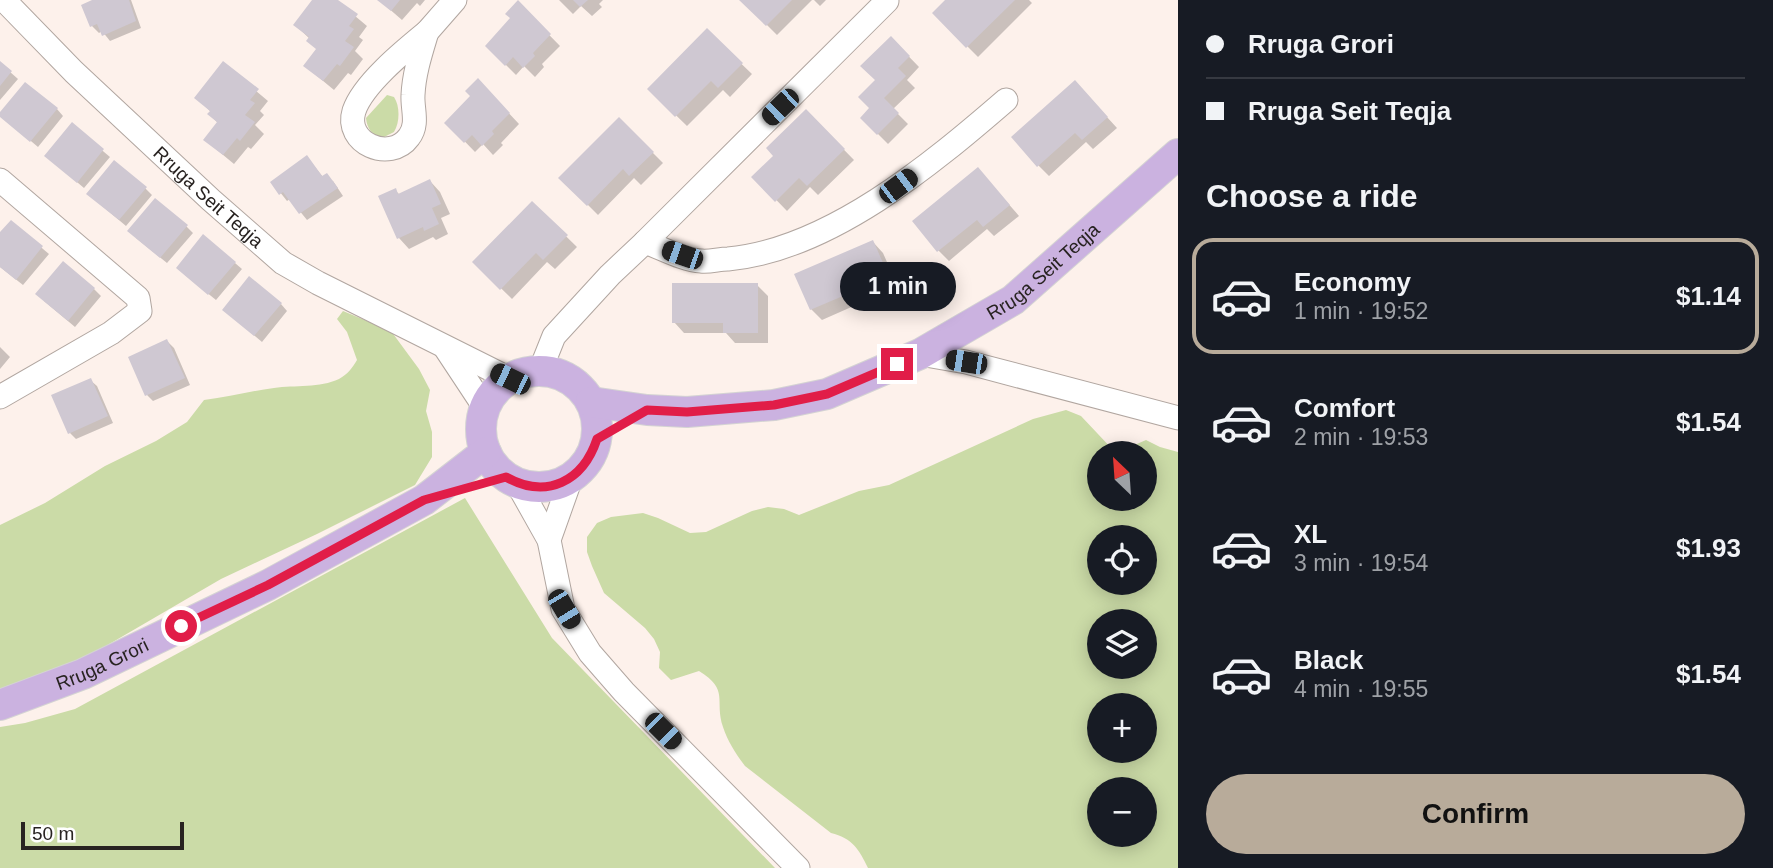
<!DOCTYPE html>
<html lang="en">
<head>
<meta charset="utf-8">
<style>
  :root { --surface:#171b24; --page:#20242c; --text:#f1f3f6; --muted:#9ea1a6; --line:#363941; --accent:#b8ab9a }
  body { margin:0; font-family:Helvetica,sans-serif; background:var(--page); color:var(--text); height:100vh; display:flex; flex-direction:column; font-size:26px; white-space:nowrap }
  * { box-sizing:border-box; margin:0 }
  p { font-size:23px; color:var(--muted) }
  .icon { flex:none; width:38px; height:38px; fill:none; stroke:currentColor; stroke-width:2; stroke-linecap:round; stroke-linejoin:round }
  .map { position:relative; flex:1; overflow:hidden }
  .sheet { display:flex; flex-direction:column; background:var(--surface); width:595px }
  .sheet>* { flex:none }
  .banner { display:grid; align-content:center; height:154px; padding:0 28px; background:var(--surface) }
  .needle { width:46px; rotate:335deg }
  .tools { position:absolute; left:1087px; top:441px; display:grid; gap:14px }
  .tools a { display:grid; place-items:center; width:70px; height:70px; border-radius:50%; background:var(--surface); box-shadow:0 4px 18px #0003; font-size:35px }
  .scale { position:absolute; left:21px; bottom:18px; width:163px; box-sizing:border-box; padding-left:7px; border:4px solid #282321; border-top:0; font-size:19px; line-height:24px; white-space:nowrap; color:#282321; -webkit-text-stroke:5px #fff; paint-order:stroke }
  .end { position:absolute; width:32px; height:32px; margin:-16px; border:9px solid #e11d48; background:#fff; box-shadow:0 0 0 4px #fff }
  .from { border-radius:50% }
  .bubble { position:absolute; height:49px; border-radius:24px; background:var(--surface); box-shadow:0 4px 18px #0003; font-size:23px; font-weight:600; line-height:49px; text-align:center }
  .car { position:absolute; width:21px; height:42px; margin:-21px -10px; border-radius:9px; box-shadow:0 0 5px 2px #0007; background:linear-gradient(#222 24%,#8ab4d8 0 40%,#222 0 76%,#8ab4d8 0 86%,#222 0) }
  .banner b { display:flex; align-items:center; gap:24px; height:66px; font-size:26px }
  .banner b+b { border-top:2px solid var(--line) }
  .banner i { width:18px; height:18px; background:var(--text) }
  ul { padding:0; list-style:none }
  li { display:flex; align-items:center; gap:21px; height:116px; margin:0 14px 10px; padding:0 14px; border:4px solid transparent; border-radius:21px }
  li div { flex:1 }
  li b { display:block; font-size:26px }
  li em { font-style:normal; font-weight:600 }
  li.active { border-color:var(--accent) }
  li>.icon { width:63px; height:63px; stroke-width:1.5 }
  h2 { padding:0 28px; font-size:32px; line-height:84px }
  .action { display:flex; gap:14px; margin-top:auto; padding:14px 28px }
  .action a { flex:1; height:80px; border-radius:42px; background:var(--accent); color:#111; font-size:28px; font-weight:600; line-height:80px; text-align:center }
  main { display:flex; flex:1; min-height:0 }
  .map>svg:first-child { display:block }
</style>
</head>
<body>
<main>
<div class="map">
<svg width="1178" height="868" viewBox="0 0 1178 868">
  <rect width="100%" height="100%" fill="#fdf1eb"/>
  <path fill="#cbdba7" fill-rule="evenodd" d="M387,95l7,2c6,9 6,25 0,35l-12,6c-10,-3 -15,-9 -16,-20z
    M343,311l48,20 28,38 11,21 -4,21 6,21v25l-17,28 -98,49 -96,45 -158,92 -63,19v-165l45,-22 60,-37 51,-25 31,-19 17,-22c24,-3 47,-9 70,-12 21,-3 46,0 65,-9 9,-5 13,-11 18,-19l-10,-28 -10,-13z
    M1066,410l15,6 33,35 16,-4 16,-7 14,7 18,5v416h-310c-9,-19 -16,-30 -37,-35l-86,-67c-9,-12 -17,-24 -22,-39 -9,-27 7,-37 -24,-56l-28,9 -12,-12 1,-16 -6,-13 -9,-11 -41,-35 -12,-27 -5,-14v-15l10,-14 14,-6 32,-4 15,5 32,15 16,-1 46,-21 16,-4 16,2 15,6 60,-24 30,-6 144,-66zM1099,453h45v46h-45zM1099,537h45v46h-45zM1144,621v46h-45v-46zM1099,705h45v46h-45zM1099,789h45v46h-45z
    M465,498l87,140 223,230h-775v-141l25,-4 50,-14z"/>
  <path fill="#0003" d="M94,0h37l10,28 -31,13 -8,-10 -3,2 -7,-7z
    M314,0h22l31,26 -8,11 4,3 -8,11 8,8 -12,16 -3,-2 -14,17 -29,-24 12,-16 -7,-11 -15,-14z
    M379,0h46l-5,6 -3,-3 -15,17z
    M559,0h44l-4,4 3,3 -10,9 -11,-10 -8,8z
    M742,0h70l-35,35z
    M814,0h12l-6,6z
    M948,0h81l3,3 -54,54 -44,-44z
    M518,3l42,43 -18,18 2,3 -9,10 -11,-11 -8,9 -29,-29 25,-28z
    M707,31l45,43 -22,23 -7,-7 -36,36 -38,-37z
    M891,38l28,29 -12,13 8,8 -22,21 15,15 -20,20 -26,-26 10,-10 5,-28z
    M0,63l18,16 -18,21z
    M224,64l44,37 -8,10 4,4 -9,10 9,9 -13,15 -3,-2 -14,17 -29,-24 13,-17 -9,-9 2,-2 -14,-14z
    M488,91l31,33 -18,19 2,2 -10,10 -10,-11 -8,8 -28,-29z
    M1085,93l32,35 -24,21 -7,-7 -37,34 -11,-11z
    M57,109l6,7 -25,31 -38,-32z
    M806,111l48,49 -36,35 -8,-8 -23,24 -33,-34 22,-21z
    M619,119l44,44 -22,22 -7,-7 -36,37 -37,-37z
    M72,125l38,32 -26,31 -31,-26z
    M307,157l16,20 10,4 10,15 -36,24 -17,-21 -3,2 -15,-19z
    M978,169l41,47 -25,20 -7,-7 -38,32 -11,-11z
    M430,181l10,11 10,22 -9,4 7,16 -12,6 -3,-3 -24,12 -10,-11 -19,-41 15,-7 5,5z
    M145,188l7,7 -26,31 -31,-26z
    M532,203l45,44 -22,22 -8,-7 -35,37 -38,-37z
    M11,222l38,32 -26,31 -23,-18v-32z
    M186,226l7,7 -26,30 -31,-25z
    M873,242l10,11 19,43 -30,13 -7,-8 -43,19 -11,-11z
    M235,263l7,6 -26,31 -31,-25z
    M757,285l11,11v47h-33l-9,-10h-42l-10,-11z
    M94,289l7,7 -26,31 -31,-26z
    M281,304l6,7 -25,31 -31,-26z
    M167,341l7,7 16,37 -37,16 -6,-6z
    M0,347l10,10 -10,12z
    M90,380l7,6 16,37 -37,16 -6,-6z"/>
  <path fill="#cfc8d2" d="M92,0h37l7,21 -34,15 -5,-12 -7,3 -9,-22z
    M312,0h26l20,14 -9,12 5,3 -9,12 9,6 -14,19 -3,-2 -14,17 -20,-15 13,-17 -10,-8 3,-4 -16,-12z
    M377,0h23l-9,11z
    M518,0l33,34 -18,19 2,3 -12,12 -10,-11 -8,9 -20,-20 25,-28 -5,-4z
    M573,0h15l-8,7z
    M739,0h53l-26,26z
    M945,0h70l-49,48 -34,-35z
    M707,28l36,35 -25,25 -7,-7 -36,36 -28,-28z
    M891,36l19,20 -12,12 8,8 -22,22 15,15 -22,22 -17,-17 9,-10 -11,-11 17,-17 -15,-14z
    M0,61l12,10 -12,15z
    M223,61l36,28 -9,11 5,3 -10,12 10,7 -15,19 -3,-3 -14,17 -20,-15 14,-18 -10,-8 3,-3 -16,-13z
    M478,78l32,35 -18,18 2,3 -12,12 -10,-11 -8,8 -20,-20 26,-27 -5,-5z
    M1075,80l33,37 -26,23 -7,-7 -38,34 -26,-30z
    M25,82l33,26 -28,34 -30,-25v-5z
    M806,109l39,40 -38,37 -8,-8 -24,24 -24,-25 22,-21 -7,-8z
    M619,117l35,35 -25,24 -6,-7 -36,37 -29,-28z
    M72,122l32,27 -27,34 -33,-27z
    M307,155l15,21 5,-3 11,15 -39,26 -16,-22 -4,3 -9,-13z
    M114,160l33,27 -28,33 -33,-26z
    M978,167l32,38 -27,22 -6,-7 -40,32 -25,-31z
    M430,179l11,25 -9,4 7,16 -15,7 -1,-4 -26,12 -19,-43 18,-8 2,6z
    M155,198l33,27 -28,33 -33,-27z
    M532,201l36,34 -25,25 -7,-7 -36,37 -28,-28z
    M11,220l32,26 -27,34 -16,-13v-35z
    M203,234l33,28 -28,33 -32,-27z
    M873,240l20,46 -32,13 -4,-9 -47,20 -16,-36z
    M63,261l32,27 -27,33 -33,-27z
    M249,276l33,27 -28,33 -32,-26z
    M672,283h86v50h-35v-10h-51z
    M167,339l18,39 -40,18 -17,-39z
    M91,378l17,38 -40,18 -17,-39z"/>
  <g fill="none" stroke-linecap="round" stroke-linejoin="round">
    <defs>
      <g id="minor">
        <path id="s1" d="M4,0l70,72 137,128 72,63 35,20 192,96"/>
        <path d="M427,32c-6,20 -13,41 -14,63 -1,14 6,29 -4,42 -19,26 -65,6 -55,-26 9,-27 51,-61 73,-79z"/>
        <path d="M427,32l28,-32"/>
        <path d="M0,180l138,118 2,13 -29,22 -111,64"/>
        <path d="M645,242c17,6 38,18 56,19 9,1 18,-2 27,-2 101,-9 204,-95 278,-159"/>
        <path d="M446,349l39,59"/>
        <path d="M920,354l46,8 212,56"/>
        <path d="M540,371l14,-35 56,-61 35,-33 242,-241"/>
        <path d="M517,483l32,57 14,69 27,44 34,39 174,176"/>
        <path d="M549,540l22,-62"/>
      </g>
      <g id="major">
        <circle cx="539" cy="429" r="58"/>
        <path id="s2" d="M591,402l56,8 40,2 87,-7 53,-11 93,-40 93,-54 165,-146"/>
        <path id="s3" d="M0,705l83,-31 185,-89 156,-85 62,-48"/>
      </g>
    </defs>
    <use href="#minor" stroke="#b1a6a0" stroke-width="25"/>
    <use href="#major" stroke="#d4d3d3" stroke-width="32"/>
    <use href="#minor" stroke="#fff" stroke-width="23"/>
    <use href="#major" stroke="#cbb2e0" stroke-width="30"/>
  </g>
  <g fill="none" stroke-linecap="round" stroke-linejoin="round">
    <path stroke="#e11d48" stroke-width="9" d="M181,626l87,-41 156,-85 82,-23c41,23 77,4 91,-38l50,-29 40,2 87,-7 53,-11 70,-30"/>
  </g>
  <g text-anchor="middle" stroke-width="5" stroke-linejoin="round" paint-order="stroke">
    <g font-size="19" fill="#282321" stroke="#fff">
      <text dy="7" stroke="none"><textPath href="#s1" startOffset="284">Rruga Seit Teqja</textPath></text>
      <text dy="7" stroke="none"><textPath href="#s2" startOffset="488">Rruga Seit Teqja</textPath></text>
      <text dy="7" stroke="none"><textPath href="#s3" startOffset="110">Rruga Grori</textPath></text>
    </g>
  </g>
</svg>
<div class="tools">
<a><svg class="needle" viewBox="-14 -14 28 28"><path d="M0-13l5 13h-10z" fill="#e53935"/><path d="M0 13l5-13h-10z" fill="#9ea1a6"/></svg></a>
<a><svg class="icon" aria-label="locate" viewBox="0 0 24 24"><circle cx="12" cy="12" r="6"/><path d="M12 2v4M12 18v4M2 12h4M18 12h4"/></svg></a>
<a><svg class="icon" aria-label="layers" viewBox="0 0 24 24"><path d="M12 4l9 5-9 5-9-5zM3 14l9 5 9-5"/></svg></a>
<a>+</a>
<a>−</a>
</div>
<div class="scale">50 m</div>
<i class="end from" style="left:181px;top:626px"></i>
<i class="end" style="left:897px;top:364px"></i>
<div class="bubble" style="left:840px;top:262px;width:116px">1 min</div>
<i class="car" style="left:780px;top:107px;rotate:226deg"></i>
<i class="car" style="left:898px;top:186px;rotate:53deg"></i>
<i class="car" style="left:682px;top:255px;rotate:289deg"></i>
<i class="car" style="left:966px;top:362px;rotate:279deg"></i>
<i class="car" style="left:510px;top:379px;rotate:296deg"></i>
<i class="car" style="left:564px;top:609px;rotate:149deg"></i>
<i class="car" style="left:663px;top:731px;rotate:135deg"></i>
</div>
<section class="sheet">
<div class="banner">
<b><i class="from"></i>Rruga Grori</b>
<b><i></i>Rruga Seit Teqja</b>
</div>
<h2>Choose a ride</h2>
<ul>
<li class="active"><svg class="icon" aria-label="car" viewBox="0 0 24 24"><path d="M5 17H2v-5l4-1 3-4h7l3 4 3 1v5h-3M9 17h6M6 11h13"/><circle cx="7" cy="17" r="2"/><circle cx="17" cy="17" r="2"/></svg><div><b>Economy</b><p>1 min · 19:52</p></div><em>$1.14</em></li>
<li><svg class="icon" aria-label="car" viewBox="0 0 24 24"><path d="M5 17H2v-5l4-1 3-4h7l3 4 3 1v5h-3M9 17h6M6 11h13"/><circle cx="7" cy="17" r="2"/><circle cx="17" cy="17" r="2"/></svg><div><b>Comfort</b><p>2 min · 19:53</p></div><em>$1.54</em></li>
<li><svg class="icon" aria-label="car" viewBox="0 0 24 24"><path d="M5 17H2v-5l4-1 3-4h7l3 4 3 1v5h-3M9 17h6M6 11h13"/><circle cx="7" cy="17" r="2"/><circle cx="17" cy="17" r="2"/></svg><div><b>XL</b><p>3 min · 19:54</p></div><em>$1.93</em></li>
<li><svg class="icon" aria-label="car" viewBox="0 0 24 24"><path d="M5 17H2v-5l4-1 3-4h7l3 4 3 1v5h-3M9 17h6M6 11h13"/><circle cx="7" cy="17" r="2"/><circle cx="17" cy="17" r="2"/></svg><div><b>Black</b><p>4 min · 19:55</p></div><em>$1.54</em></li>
</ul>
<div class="action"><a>Confirm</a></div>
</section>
</main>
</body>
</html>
